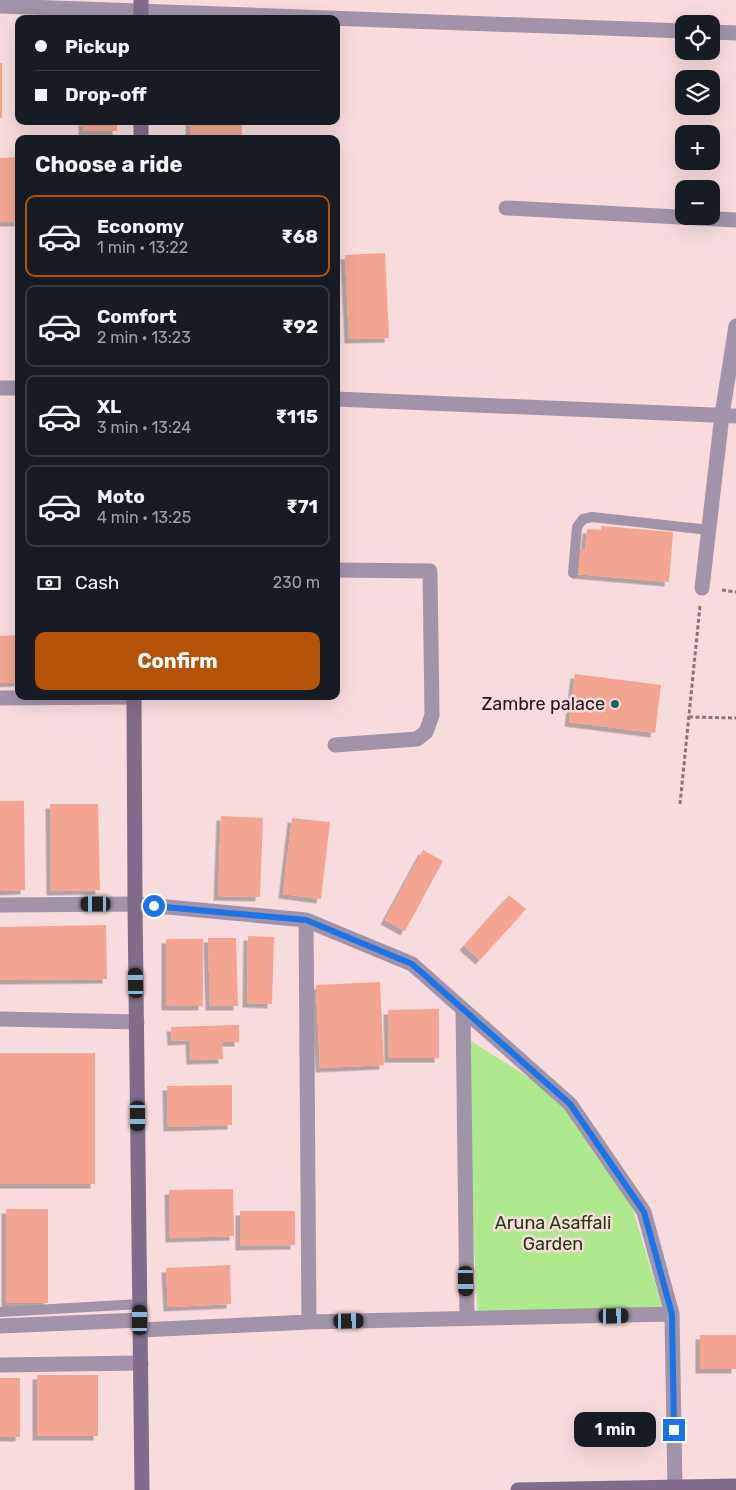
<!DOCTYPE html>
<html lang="en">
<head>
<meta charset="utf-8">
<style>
  :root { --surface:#171b24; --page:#20242c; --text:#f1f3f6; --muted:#9ea1a6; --line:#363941; --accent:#b45309 }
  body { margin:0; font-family:Rubik,sans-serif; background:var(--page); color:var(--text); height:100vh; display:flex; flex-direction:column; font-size:19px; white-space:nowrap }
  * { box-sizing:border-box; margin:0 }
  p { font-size:16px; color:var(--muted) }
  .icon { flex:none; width:28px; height:28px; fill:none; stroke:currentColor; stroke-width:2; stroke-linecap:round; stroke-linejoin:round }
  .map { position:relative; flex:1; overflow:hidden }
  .panel { position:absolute; left:15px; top:135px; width:325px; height:565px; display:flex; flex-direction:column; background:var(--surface); border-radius:10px; box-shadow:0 5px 20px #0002 }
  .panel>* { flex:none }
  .hud { position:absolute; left:15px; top:15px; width:325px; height:110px; border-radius:10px; box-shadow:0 5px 20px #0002; display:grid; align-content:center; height:110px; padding:0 20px; background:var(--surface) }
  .tools { position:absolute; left:675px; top:15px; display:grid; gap:10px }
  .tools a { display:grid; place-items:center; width:45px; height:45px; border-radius:10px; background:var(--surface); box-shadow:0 5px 20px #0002; font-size:25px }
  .end { position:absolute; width:22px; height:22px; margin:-11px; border:6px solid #1a73e8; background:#fff; box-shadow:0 0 0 2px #fff }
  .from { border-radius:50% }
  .bubble { position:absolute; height:35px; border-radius:10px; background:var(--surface); box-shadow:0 5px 20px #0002; font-size:16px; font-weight:700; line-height:35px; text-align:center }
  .car { position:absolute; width:15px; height:30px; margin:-15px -8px; border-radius:6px; box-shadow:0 0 4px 1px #0007; background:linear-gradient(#222 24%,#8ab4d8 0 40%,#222 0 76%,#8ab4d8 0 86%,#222 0) }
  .hud b { display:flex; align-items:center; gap:18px; height:48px; font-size:19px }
  .hud b+b { border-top:1px solid var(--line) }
  .hud i { width:12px; height:12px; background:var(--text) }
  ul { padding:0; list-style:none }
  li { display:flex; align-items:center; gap:15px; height:82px; margin:0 10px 8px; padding:0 10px; border:2px solid var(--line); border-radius:10px }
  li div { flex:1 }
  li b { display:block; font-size:19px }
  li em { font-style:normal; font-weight:700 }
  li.selected { border-color:var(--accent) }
  li>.icon { width:45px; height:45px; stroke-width:1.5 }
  h2 { padding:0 20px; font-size:22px; line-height:60px }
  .pay { display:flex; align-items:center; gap:12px; height:55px; padding:0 20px; font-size:19px }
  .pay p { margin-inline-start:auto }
  .button { display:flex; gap:10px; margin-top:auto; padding:10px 20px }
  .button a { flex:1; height:58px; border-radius:10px; background:var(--accent); color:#fff; font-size:20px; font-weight:700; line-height:58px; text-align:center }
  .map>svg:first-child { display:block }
</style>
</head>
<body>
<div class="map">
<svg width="736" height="1490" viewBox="0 0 736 1490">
  <defs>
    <filter id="shadow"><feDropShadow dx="-4.5" dy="4.5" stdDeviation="0" flood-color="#0004"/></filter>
  </defs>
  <rect width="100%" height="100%" fill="#f7dbdd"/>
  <path fill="#afe98e" d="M463,1036l107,68 63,106 29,96 -184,12z"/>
  <path fill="#f3a591" filter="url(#shadow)" d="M0,63h2v55h-2z
    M83,121h34v10h-34z
    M190,121h52v18h-52z
    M19,157v65h-19v-64z
    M385,253l4,85 -40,1 -4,-84z
    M601,526l72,6 -4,50 -93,-8 2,-25 7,1 2,-21 14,1z
    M19,635v47l-19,1v-47z
    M575,674l86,11 -6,48 -86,-11z
    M0,801h24l1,89 -25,1z
    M50,804h48l2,86 -49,1z
    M221,816l42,2 -3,79 -42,-1z
    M292,818l38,4 -9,77 -38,-5z
    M423,850l20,11 -38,70 -20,-11z
    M509,895l17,14 -46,51 -16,-14z
    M106,925l1,54 -107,1v-53z
    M248,936l26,1 -2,67 -25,-1z
    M208,938h28l2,68h-28z
    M166,939h37v67h-37z
    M380,982l4,83 -64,3 -4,-83z
    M439,1009v49h-50l-1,-48z
    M239,1025v17h-17l1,17 -32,1 -1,-20 -18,1 -1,-14z
    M0,1053h95v131h-95z
    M232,1085v40l-64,2 -1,-41z
    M233,1189l1,47 -64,2 -1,-48z
    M6,1209h42v94h-42z
    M240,1211h55v34l-55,1z
    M230,1265l1,39 -63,3 -2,-39z
    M700,1335h36v34h-36z
    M37,1375h61v61h-61z
    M0,1378h20v59h-20z"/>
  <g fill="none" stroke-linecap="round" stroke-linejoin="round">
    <path stroke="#8d7375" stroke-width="3" stroke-dasharray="4 2.5" stroke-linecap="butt" d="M722,590l14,2
      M689,717l47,1
      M680,804l20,-198"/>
    <path stroke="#a193a8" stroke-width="10" d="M573,573l4,-46 6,-8 9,-2 117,13
      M0,1312l140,-8"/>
    <path stroke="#a193a8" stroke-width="15" d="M0,6l684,25
      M711,32l25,1
      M506,208l230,12
      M0,388h19
      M336,399l400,17
      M702,588l20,-173 14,-89
      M0,698l134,-1
      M335,745l82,-6 9,-7 6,-17 -2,-144 -94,-1
      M0,905l135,-1 171,16 106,44 158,140 74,108 28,102 3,176
      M306,920l3,402
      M463,1009l4,309
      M0,1019l137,3
      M0,1326l140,-6
      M141,1330l168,-8 363,-8
      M0,1365l141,-2"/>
    <path stroke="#816c8b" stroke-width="15" d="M141,0v19
      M141,121v18
      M134,696l1,208 7,586
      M518,1490l218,-4"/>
  </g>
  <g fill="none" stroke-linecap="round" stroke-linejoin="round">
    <path stroke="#1a73e8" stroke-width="6" d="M154,906l152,14 106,44 158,140 74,108 28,102 2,116"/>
  </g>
  <circle fill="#186666" stroke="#f7dbdd" stroke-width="2" cx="615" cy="704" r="5"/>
  <g text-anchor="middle" stroke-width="5" stroke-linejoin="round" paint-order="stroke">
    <g font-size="18" fill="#2b1416" stroke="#f7dbdd" text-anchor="end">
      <text x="605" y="710">Zambre palace</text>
    </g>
    <g font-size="18" fill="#203a0e" stroke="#f7dbdd">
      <text x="553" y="1229">Aruna Asaffali<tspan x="553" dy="21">Garden</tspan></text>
    </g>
  </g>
</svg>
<div class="tools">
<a><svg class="icon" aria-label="locate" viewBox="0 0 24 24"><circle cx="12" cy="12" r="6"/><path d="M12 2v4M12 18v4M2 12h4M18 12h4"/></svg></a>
<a><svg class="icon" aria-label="layers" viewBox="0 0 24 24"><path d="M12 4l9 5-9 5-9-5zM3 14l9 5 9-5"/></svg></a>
<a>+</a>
<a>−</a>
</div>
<i class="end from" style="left:154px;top:906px"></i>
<i class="end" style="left:674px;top:1430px"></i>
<div class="bubble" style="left:574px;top:1412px;width:82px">1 min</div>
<i class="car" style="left:96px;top:904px;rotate:270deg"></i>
<i class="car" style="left:136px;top:983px;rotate:359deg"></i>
<i class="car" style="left:138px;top:1116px;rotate:180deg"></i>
<i class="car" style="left:466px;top:1281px;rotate:179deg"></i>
<i class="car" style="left:614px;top:1316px;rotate:89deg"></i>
<i class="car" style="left:140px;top:1320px;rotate:0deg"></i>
<i class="car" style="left:349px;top:1321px;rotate:89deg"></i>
<div class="hud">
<b><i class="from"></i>Pickup</b>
<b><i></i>Drop-off</b>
</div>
<section class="panel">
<h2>Choose a ride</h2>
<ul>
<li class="selected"><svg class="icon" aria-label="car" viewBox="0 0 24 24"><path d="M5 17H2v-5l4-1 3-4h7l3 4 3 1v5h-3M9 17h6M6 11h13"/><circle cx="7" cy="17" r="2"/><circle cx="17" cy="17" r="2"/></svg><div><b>Economy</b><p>1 min · 13:22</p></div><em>₹68</em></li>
<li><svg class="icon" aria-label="car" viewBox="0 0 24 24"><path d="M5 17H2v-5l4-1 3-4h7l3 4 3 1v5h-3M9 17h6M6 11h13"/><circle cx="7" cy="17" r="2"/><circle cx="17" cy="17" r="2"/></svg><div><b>Comfort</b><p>2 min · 13:23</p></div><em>₹92</em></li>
<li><svg class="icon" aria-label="car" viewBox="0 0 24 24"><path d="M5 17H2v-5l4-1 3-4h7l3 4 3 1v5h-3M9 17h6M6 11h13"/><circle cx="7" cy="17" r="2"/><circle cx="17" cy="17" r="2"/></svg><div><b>XL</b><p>3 min · 13:24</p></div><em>₹115</em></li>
<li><svg class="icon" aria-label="car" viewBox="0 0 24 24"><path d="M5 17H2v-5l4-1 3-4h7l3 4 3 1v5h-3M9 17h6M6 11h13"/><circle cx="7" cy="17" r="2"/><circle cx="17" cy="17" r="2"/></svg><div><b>Moto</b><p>4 min · 13:25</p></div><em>₹71</em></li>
</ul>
<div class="pay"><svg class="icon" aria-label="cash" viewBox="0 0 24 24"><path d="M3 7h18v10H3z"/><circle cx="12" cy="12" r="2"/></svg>Cash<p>230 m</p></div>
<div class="button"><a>Confirm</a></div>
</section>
</div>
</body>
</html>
